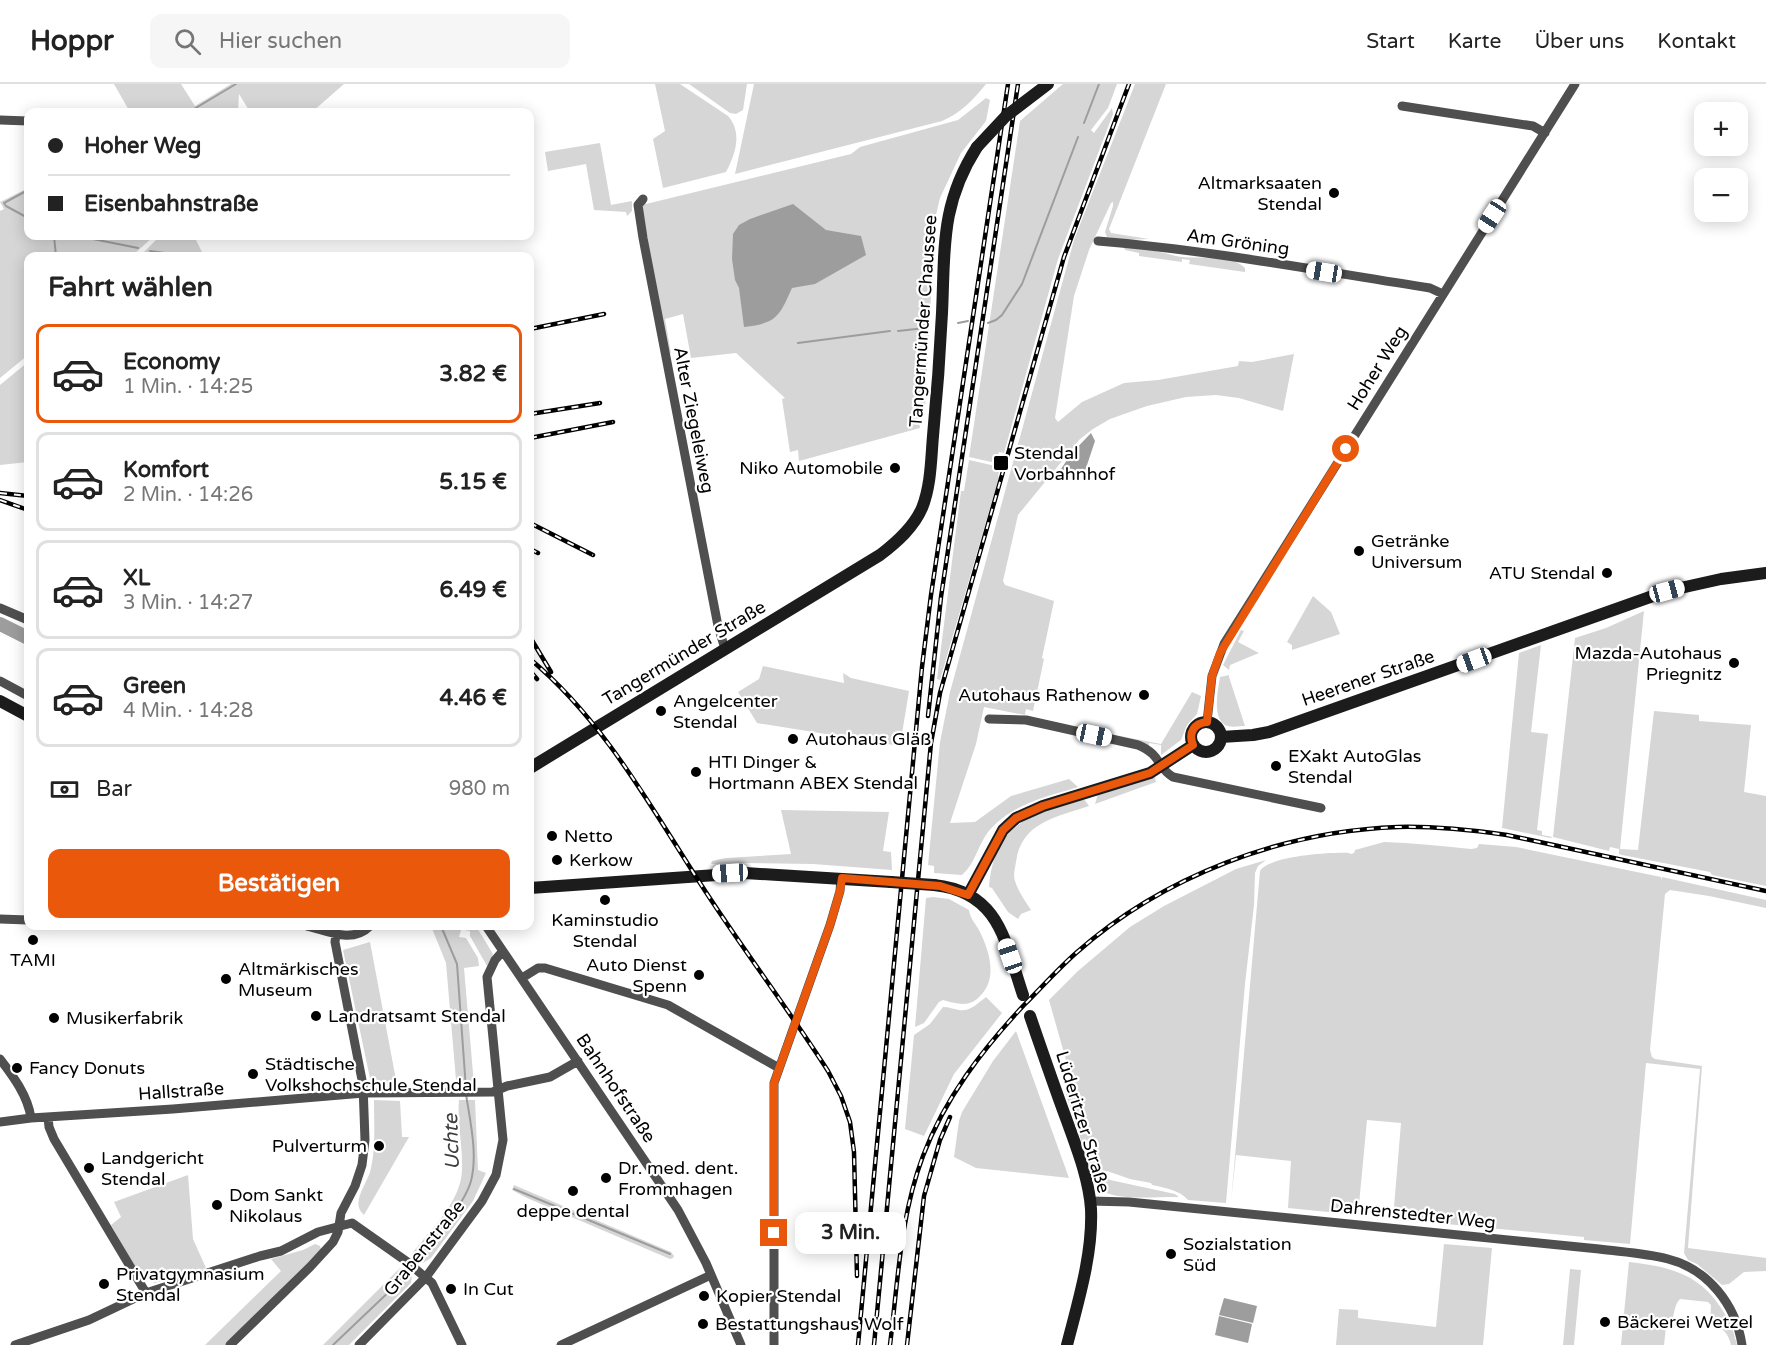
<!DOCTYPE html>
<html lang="de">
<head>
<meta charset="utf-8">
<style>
  :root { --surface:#fff; --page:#f6f6f6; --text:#222; --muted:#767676; --line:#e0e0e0; --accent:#ea580c }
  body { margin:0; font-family:"Varela Round",sans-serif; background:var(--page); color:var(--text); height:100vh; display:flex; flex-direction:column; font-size:22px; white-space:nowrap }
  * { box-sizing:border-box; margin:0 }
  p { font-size:20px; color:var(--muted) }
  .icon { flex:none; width:33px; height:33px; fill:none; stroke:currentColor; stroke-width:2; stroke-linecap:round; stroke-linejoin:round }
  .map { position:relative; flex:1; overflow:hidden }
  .details { position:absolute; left:24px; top:168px; width:510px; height:678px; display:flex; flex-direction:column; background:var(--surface); border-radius:12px; box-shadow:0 3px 15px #0003 }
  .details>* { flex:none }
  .hud { position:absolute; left:24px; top:24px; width:510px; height:132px; border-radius:12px; box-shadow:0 3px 15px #0003; display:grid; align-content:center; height:132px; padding:0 24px; background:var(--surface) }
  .buttons { position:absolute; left:1694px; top:18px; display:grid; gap:12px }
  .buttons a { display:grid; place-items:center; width:54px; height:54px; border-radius:12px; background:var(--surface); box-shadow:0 3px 15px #0003; font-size:30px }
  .end { position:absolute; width:27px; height:27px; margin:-14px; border:8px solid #ea580c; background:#fff; box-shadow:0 0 0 3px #fff }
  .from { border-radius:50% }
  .bubble { position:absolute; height:42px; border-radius:12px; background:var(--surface); box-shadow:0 3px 15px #0003; font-size:20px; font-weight:700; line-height:42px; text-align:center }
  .car { position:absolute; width:18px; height:36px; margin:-18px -9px; border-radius:8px; box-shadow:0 0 4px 2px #0007; background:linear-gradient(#fff 24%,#345 0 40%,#fff 0 76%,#345 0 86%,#fff 0) }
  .hud b { display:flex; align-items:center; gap:21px; height:57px; font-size:22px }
  .hud b+b { border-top:2px solid var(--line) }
  .hud i { width:15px; height:15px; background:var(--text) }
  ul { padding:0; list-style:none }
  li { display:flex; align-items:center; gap:18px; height:99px; margin:0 12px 9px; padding:0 12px; border:3px solid var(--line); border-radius:12px }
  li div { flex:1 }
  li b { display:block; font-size:22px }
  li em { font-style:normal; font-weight:700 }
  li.active { border-color:var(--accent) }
  li>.icon { width:54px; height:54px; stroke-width:1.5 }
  h2 { padding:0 24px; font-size:27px; line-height:72px }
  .pay { display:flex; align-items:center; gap:15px; height:66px; padding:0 24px; font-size:22px }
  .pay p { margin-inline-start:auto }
  .action { display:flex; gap:12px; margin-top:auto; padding:12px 24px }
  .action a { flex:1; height:69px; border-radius:12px; background:var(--accent); color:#fff; font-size:24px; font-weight:700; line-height:69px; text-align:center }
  header { display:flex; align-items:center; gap:36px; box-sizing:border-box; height:84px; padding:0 30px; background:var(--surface); border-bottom:2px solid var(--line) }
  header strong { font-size:28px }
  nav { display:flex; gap:33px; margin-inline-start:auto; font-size:21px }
  .search { width:420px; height:54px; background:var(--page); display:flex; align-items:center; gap:15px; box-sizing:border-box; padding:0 21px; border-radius:12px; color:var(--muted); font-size:22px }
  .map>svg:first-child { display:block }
</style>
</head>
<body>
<header>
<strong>Hoppr</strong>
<div class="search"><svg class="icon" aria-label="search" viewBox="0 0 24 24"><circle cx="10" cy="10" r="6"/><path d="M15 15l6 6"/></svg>Hier suchen</div>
<nav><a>Start</a><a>Karte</a><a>Über uns</a><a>Kontakt</a></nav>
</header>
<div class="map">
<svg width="1766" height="1261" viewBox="0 0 1766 1261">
  <rect width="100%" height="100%" fill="#fff"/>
  <path fill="#d6d6d6" d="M114,0h67l14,22 36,-22h113l-32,28h-62l-11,-18 -1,18h-108z
    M655,0h25l48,32c15,17 7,39 -2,56l-63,16 -10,-49 12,-8z
    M689,0h58l-4,26 -7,4 -6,-1z
    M754,0h232c-12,15 -25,29 -44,37l-207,53z
    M1063,0h54l-9,24 -17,22 3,3 18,-25 1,6 -55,145 -54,194 -5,-1 -3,11 -27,-6 51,-336z
    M1135,0h31l-57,145 2,4 38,6 -26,1 -16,-3 -2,-5 8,-26v-4l-2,1 -22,47 -15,46 -19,122 3,4 24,-20 42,-19 34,-3 80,-14 1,-5 13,1 42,-8 -11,57 -44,-13 -23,-3 -30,2 -39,9 -37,13 -17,10 -13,10 -62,76 -15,66 2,4 49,16 -12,57 2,1 -11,52 -7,-2 -1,6 -41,-8 -8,37 -26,79 25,-1 36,-26 58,-17 9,8c-32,10 -67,17 -90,45 -10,13 -13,32 -26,43l-28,-2v-7l-6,-1 12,-123 10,-50 124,-452z
    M986,14l4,2 -4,21 -25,32 -21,45 -5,21 -10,189 -8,1 3,19 -121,33 -1,-11 -8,2 -8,-53 3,-1 -49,-45 -45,5 -8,-44 -18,5 6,35 -4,-5 -26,-145 5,-3v3l205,-50 9,-7 98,-27z
    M600,59l11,62 21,-4v10l-5,5 -1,-4 -32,-2 -8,-46 -38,7 -3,-19z
    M28,104v48h126l-22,20h-104v99l-28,23v-167l4,-2 -4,-7z
    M160,152h34l9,18 6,2h-64l-1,-4z
    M1124,164c18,-1 35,4 52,8 20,5 52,-5 69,12v4l-56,-8 1,-4 -8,-1v3l-43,-6v-3l-14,-3z
    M28,278v100l-28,3v-80z
    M969,376l31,7 -2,9 1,1 -59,203 -3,-1 24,-188h3z
    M1313,512l18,16 9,22 -48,16v-5l-5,-3z
    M1644,527l-24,238 18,1 16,-139 45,4v6l52,4 -7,67 22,4v90l-54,-11 -2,-3 -88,-17 -3,-1v-5l-9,-2 -1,4 -56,-14 -3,1 -48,-10 17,-175 22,-8 -10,87 17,2 -11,96 5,1v4l11,2 22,-199 31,-10z
    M1241,546l3,1 -6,11 21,11 -29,12 -1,5 -6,-5z
    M763,582l81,17 -1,-10 8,5 58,13 -9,55 -143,-23 -19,-31 21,-13z
    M1229,591v2l16,49c-6,0 -14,2 -20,-1 -13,-8 -7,-35 -5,-48z
    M1192,608l9,4 -4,18 -10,11 -6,15 -20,15v-10l-12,-2v4l-39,-11v-2l51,10z
    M1155,693l1,5 -61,22 3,-10z
    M1084,715l5,7c-32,11 -68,16 -73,56 -1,6 -3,13 -1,19 3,10 10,20 16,29l-10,4 -3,5 -10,-7 -16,-24 -3,-1c6,-66 41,-71 95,-88z
    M781,726l108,2 -6,39 8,1 1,18 -79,-6 -69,-1 -33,1 1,-3 14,-3 65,-4z
    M1384,758c28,1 58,4 87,7l6,-1 2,-4 37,3 145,30 1,3v-3l104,23v8l-57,-12 -39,-6 -5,4 -15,156 2,7 3,2 47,7 -14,182 78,10v13l-22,1 -15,12 -7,1 -25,-21 -9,-4 -4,-7 16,-184 -54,-6 -16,181 -46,-4v-3l-191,-18 8,-96 -34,-3 -9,95 -70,-7 3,-47 -55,-6 -5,47 29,-331c9,-15 71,-19 89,-18l2,1 3,-1 1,-3z
    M1266,776l-8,6 -3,7 -1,32 -9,79 -19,219 -38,-3c-9,-10 -22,-12 -36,-15l-1,-2 -21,-4 -23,-8 -1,5 4,4 65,14 4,3c-21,-1 -68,6 -83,-11l-30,-92 5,-16 -22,-78 29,-29 52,-44 34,-21 72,-37z
    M933,813l16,2 20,11c1,8 6,13 10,20 10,20 19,47 2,65 -11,13 -23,9 -38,5l-4,2 -15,21 -9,4 11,-129z
    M431,842h27l3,4 -2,7 7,1 12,20 1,8 -15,2 10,117 -11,1 -1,-4 -6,-2 -10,-117z
    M462,842h14l17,28 -6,12 -17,-30v-5l-5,-1z
    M370,858l27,143 -26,-2 -28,-133z
    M986,913l16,16 -48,61 -30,62 -19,-7 9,-94 16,-11 13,-17c6,0 10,2 16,3 11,2 19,-7 27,-13z
    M1016,947l53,147 -93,-10 -22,-11 5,-36 3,-9 31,-51z
    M374,1016l26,1 2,36h7l-45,78c-14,-11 2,-30 6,-43 6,-22 4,-49 4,-72z
    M459,1016h16l3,70 8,3 -13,28 -42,57 -8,5 -9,-6 -1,-5c19,-23 48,-51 49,-82 1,-23 -5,-47 -3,-70z
    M188,1091l5,64 13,29 -51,15 -14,-6 -30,-52 10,-8 -7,-15z
    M514,1101l157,67 3,4 -1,2 -3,1 -143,-61 -15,-8z
    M315,1160l5,2 2,5 -96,94h-21l76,-74 -10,-12 32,-9z
    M1444,1160l48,4 -9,97h-147l3,-36 19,1v8l78,9z
    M1629,1178c44,5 74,13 97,54l3,1 8,28h-6c-3,-13 -9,-18 -21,-22l1,-18 -3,-3 -28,-3c-7,7 -5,19 -11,27l-3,1 -2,18h-43z
    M400,1184l12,7 -1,8 -62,62h-26z
    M1570,1185l11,1 -7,75h-11z"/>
  <path fill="#9d9d9d" d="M793,120l33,26 35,6 5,19 -51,29 -23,4c-13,29 -15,35 -48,39l-5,-39 -4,-8 -3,-21 1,-25 6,-9 11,-6z
    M1091,349l4,8 -11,33 -23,-3v-2l10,-15z
    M1224,1214l33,8 -4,17 -34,-8z
    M1219,1232l33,8 -4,19 -33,-8z"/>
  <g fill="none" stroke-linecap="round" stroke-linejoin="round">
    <path stroke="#9d9d9d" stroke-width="2" d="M189,28l47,-28
      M1084,39l15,-39
      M28,106l-24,13 2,3 22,12
      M54,152l2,20
      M78,152l60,12
      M150,167l22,3
      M958,239l10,-2
      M988,239l8,-3 6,-5 20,-31 56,-147
      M898,247l27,-3
      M798,259l92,-12
      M441,842l16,38 9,125
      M514,1105l156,65
      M413,1180c17,-20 51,-58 58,-83 7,-27 -1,-60 -5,-87
      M333,1261l62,-59 14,-17"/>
    <path stroke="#9d9d9d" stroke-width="14" d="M0,540l28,14"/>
    <path stroke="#4f4f4f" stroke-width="9" d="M1402,22l131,20 12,7
      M0,36l28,1
      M643,115l-5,6 5,33 75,388 7,23
      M1098,157c111,9 222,30 332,47l13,6
      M0,524l28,12
      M0,597l28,15
      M989,635l37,1 112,25c24,10 19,23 35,32l148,31
      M1207,638l5,-46 12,-32 351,-560
      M0,835l28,1
      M307,842c21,5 45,18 63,0
      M486,842l192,284 28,53 35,82
      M522,894l16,-10h7l123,37 111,63
      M0,975c13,17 28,37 31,59
      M48,1033l1,10 5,12 92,154
      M0,1038l31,-4 142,-9 191,-16 129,-1 14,-6 43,-9 28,-16
      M1090,1117l39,1 470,47c23,3 46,4 69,10 40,10 68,46 74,86
      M15,1261l74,-25 57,-27 114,-37 21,-5 37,-19 34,-9 54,38 26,22 30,62
      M230,1261l80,-78 23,-25 5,-10 3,-19 14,-27 7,-21 3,-25 -2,-55 -28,-143 1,-8
      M359,1261l67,-68 56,-76 14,-26 7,-35 -16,-163 8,-17 8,-9
      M561,1261l150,-70
      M774,1261v-262l56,-158 10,-34 1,-13"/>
    <path stroke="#1c1c1c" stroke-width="12" d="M0,617l28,15
      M1191 653a15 15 0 1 1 30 0a15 15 0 1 1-30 0Z
      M1221,653l32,-2 16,-3 398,-141 54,-12 45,-6
      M530,684l350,-213c17,-13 34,-28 42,-47 9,-22 9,-49 11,-72 4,-41 7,-82 9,-123 3,-64 -2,-108 35,-166
      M934,801c66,7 71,57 89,110
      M530,804l215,-15 146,9
      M968,811l35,-65 13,-12 27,-12 107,-33 43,-28
      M1030,932c12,35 24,70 37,105 10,28 22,58 24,88 2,45 -13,93 -24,136"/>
    <defs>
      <path id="rail" d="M530,245l74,-15
        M530,330l70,-11
        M530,354l83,-16
        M0,409l28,3
        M0,416l28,10
        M530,439l63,32
        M530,465l8,4
        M530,553l21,35
        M530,575c73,61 119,145 170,224 41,64 87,124 128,188l13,25 9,26 4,30 3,124
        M530,587l7,8
        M928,632l13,-119 77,-513
        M858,1261l64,-678 9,-72 77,-511
        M874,1261l57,-602 9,-50 124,-436 65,-173
        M890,1261c8,-64 10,-128 33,-189 22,-58 59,-106 101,-151 17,-17 33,-35 52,-52 87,-77 206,-122 322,-126 36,-1 73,3 109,8l259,56
        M907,1261l17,-149 16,-56 10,-23"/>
    </defs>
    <use href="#rail" stroke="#000" stroke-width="4.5"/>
    <use href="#rail" stroke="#fff" stroke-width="2" stroke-dasharray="7" stroke-linecap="butt"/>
    <path stroke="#1c1c1c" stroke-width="12" d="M977,63l29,-31 42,-32
      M891,798l43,3"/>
  </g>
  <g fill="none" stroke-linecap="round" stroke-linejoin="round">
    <path stroke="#ea580c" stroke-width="8" d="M774,1149v-150l56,-158 10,-34 2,-13 98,8 28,9 35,-65 13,-12 27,-12 107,-33 43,-28c-5,-12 1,-22 14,-23l5,-46 8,-23 126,-204"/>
  </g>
  <g fill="#000" stroke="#fff" stroke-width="2">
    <circle cx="1334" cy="109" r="6"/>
    <rect x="993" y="371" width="16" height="16" rx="3"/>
    <circle cx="895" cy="384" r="6"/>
    <circle cx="1359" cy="467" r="6"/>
    <circle cx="1607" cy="489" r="6"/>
    <circle cx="1734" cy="579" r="6"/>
    <circle cx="1144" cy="611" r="6"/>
    <circle cx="661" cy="627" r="6"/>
    <circle cx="793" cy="655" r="6"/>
    <circle cx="1276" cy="682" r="6"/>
    <circle cx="696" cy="688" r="6"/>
    <circle cx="552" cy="752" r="6"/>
    <circle cx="557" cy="776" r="6"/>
    <circle cx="605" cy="816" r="6"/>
    <circle cx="33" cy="856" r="6"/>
    <circle cx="699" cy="891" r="6"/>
    <circle cx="226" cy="895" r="6"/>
    <circle cx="316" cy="932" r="6"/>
    <circle cx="54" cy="934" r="6"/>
    <circle cx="17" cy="984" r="6"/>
    <circle cx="253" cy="990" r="6"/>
    <circle cx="379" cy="1062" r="6"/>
    <circle cx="89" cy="1084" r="6"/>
    <circle cx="606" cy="1094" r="6"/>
    <circle cx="573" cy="1107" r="6"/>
    <circle cx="217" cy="1121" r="6"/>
    <circle cx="1171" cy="1170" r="6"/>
    <circle cx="104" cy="1200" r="6"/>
    <circle cx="451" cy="1205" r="6"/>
    <circle cx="704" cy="1212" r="6"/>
    <circle cx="1605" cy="1238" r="6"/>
    <circle cx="703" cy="1240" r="6"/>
  </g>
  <g text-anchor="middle" stroke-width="4.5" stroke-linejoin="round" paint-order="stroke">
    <g font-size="18" fill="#000" stroke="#fff" text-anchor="start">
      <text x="1322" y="105" text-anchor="end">Altmarksaaten<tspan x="1322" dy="21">Stendal</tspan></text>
      <text x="1014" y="375">Stendal<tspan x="1014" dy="21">Vorbahnhof</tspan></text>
      <text x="883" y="390" text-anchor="end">Niko Automobile</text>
      <text x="1371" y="463">Getränke<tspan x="1371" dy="21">Universum</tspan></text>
      <text x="1595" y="495" text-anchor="end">ATU Stendal</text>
      <text x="1722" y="575" text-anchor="end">Mazda-Autohaus<tspan x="1722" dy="21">Priegnitz</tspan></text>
      <text x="1132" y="617" text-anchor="end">Autohaus Rathenow</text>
      <text x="673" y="623">Angelcenter<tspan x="673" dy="21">Stendal</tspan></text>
      <text x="805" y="661">Autohaus Gläß</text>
      <text x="1288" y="678">EXakt AutoGlas<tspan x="1288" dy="21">Stendal</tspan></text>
      <text x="708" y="684">HTI Dinger &amp;<tspan x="708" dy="21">Hortmann ABEX Stendal</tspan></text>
      <text x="564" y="758">Netto</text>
      <text x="569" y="782">Kerkow</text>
      <text x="605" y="842" text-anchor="middle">Kaminstudio<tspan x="605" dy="21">Stendal</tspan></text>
      <text x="33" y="882" text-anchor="middle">TAMI</text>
      <text x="687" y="887" text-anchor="end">Auto Dienst<tspan x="687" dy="21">Spenn</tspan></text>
      <text x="238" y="891">Altmärkisches<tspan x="238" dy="21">Museum</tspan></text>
      <text x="328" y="938">Landratsamt Stendal</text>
      <text x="66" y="940">Musikerfabrik</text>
      <text x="265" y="986">Städtische<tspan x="265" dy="21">Volkshochschule Stendal</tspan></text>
      <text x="29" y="990">Fancy Donuts</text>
      <text x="367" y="1068" text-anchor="end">Pulverturm</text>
      <text x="101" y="1080">Landgericht<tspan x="101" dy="21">Stendal</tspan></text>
      <text x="618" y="1090">Dr. med. dent.<tspan x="618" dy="21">Frommhagen</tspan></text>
      <text x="229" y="1117">Dom Sankt<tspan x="229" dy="21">Nikolaus</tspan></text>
      <text x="573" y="1133" text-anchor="middle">deppe dental</text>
      <text x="1183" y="1166">Sozialstation<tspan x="1183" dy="21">Süd</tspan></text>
      <text x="116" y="1196">Privatgymnasium<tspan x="116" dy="21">Stendal</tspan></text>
      <text x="463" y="1211">In Cut</text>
      <text x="716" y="1218">Kopier Stendal</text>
      <text x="1617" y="1244">Bäckerei Wetzel</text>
      <text x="715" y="1246">Bestattungshaus Wolf</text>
    </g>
    <g font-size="18" fill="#000" stroke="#fff">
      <text transform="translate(1238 158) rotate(8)" y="6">Am Gröning</text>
      <text transform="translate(923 237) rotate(-86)" y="6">Tangermünder Chaussee</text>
      <text transform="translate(1377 284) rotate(-58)" y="6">Hoher Weg</text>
      <text transform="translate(694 336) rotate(79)" y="6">Alter Ziegeleiweg</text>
      <text transform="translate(684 569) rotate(-31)" y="6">Tangermünder Straße</text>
      <text transform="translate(1368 594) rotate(-19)" y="6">Heerener Straße</text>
      <text transform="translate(616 1004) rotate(56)" y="6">Bahnhofstraße</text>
      <text transform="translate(181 1007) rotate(-4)" y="6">Hallstraße</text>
      <text transform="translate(1083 1038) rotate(73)" y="6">Lüderitzer Straße</text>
      <text transform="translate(1413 1130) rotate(6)" y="6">Dahrenstedter Weg</text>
      <text transform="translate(424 1164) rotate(-51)" y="6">Grabenstraße</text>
    </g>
    <g font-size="20" font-style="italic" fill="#3e3e3e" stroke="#fff">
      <text transform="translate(451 1058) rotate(-92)" y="7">Uchte</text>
    </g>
  </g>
</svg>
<div class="buttons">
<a>+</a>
<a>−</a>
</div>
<i class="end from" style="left:1346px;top:365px"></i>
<i class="end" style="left:774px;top:1149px"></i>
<div class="bubble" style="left:795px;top:1128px;width:111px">3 Min.</div>
<i class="car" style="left:1492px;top:132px;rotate:213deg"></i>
<i class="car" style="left:1324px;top:188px;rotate:279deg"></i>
<i class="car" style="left:1667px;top:507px;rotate:75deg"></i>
<i class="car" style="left:1474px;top:576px;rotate:250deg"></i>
<i class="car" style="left:1094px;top:651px;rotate:102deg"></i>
<i class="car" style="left:730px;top:789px;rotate:267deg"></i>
<i class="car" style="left:1010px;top:872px;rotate:341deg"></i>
<div class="hud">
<b><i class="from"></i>Hoher Weg</b>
<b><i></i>Eisenbahnstraße</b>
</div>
<section class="details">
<h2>Fahrt wählen</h2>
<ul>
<li class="active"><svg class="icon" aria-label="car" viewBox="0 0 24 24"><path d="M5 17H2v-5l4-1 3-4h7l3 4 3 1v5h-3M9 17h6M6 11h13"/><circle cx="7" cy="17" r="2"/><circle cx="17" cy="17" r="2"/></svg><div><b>Economy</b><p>1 Min. · 14:25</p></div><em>3.82 €</em></li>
<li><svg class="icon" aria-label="car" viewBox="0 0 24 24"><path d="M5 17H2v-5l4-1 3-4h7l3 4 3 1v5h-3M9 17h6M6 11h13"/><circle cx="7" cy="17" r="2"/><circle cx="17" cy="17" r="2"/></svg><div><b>Komfort</b><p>2 Min. · 14:26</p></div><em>5.15 €</em></li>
<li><svg class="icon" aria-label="car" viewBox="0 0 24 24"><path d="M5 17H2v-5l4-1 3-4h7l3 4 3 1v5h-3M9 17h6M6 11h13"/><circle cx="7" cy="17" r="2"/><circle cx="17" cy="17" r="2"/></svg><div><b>XL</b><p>3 Min. · 14:27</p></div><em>6.49 €</em></li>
<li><svg class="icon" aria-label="car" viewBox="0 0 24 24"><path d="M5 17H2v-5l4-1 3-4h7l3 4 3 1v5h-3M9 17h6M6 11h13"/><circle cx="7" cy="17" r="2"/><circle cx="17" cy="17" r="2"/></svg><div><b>Green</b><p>4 Min. · 14:28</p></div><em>4.46 €</em></li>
</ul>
<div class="pay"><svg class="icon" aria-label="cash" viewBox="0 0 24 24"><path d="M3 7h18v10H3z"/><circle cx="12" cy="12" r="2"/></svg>Bar<p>980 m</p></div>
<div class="action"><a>Bestätigen</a></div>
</section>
</div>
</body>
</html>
